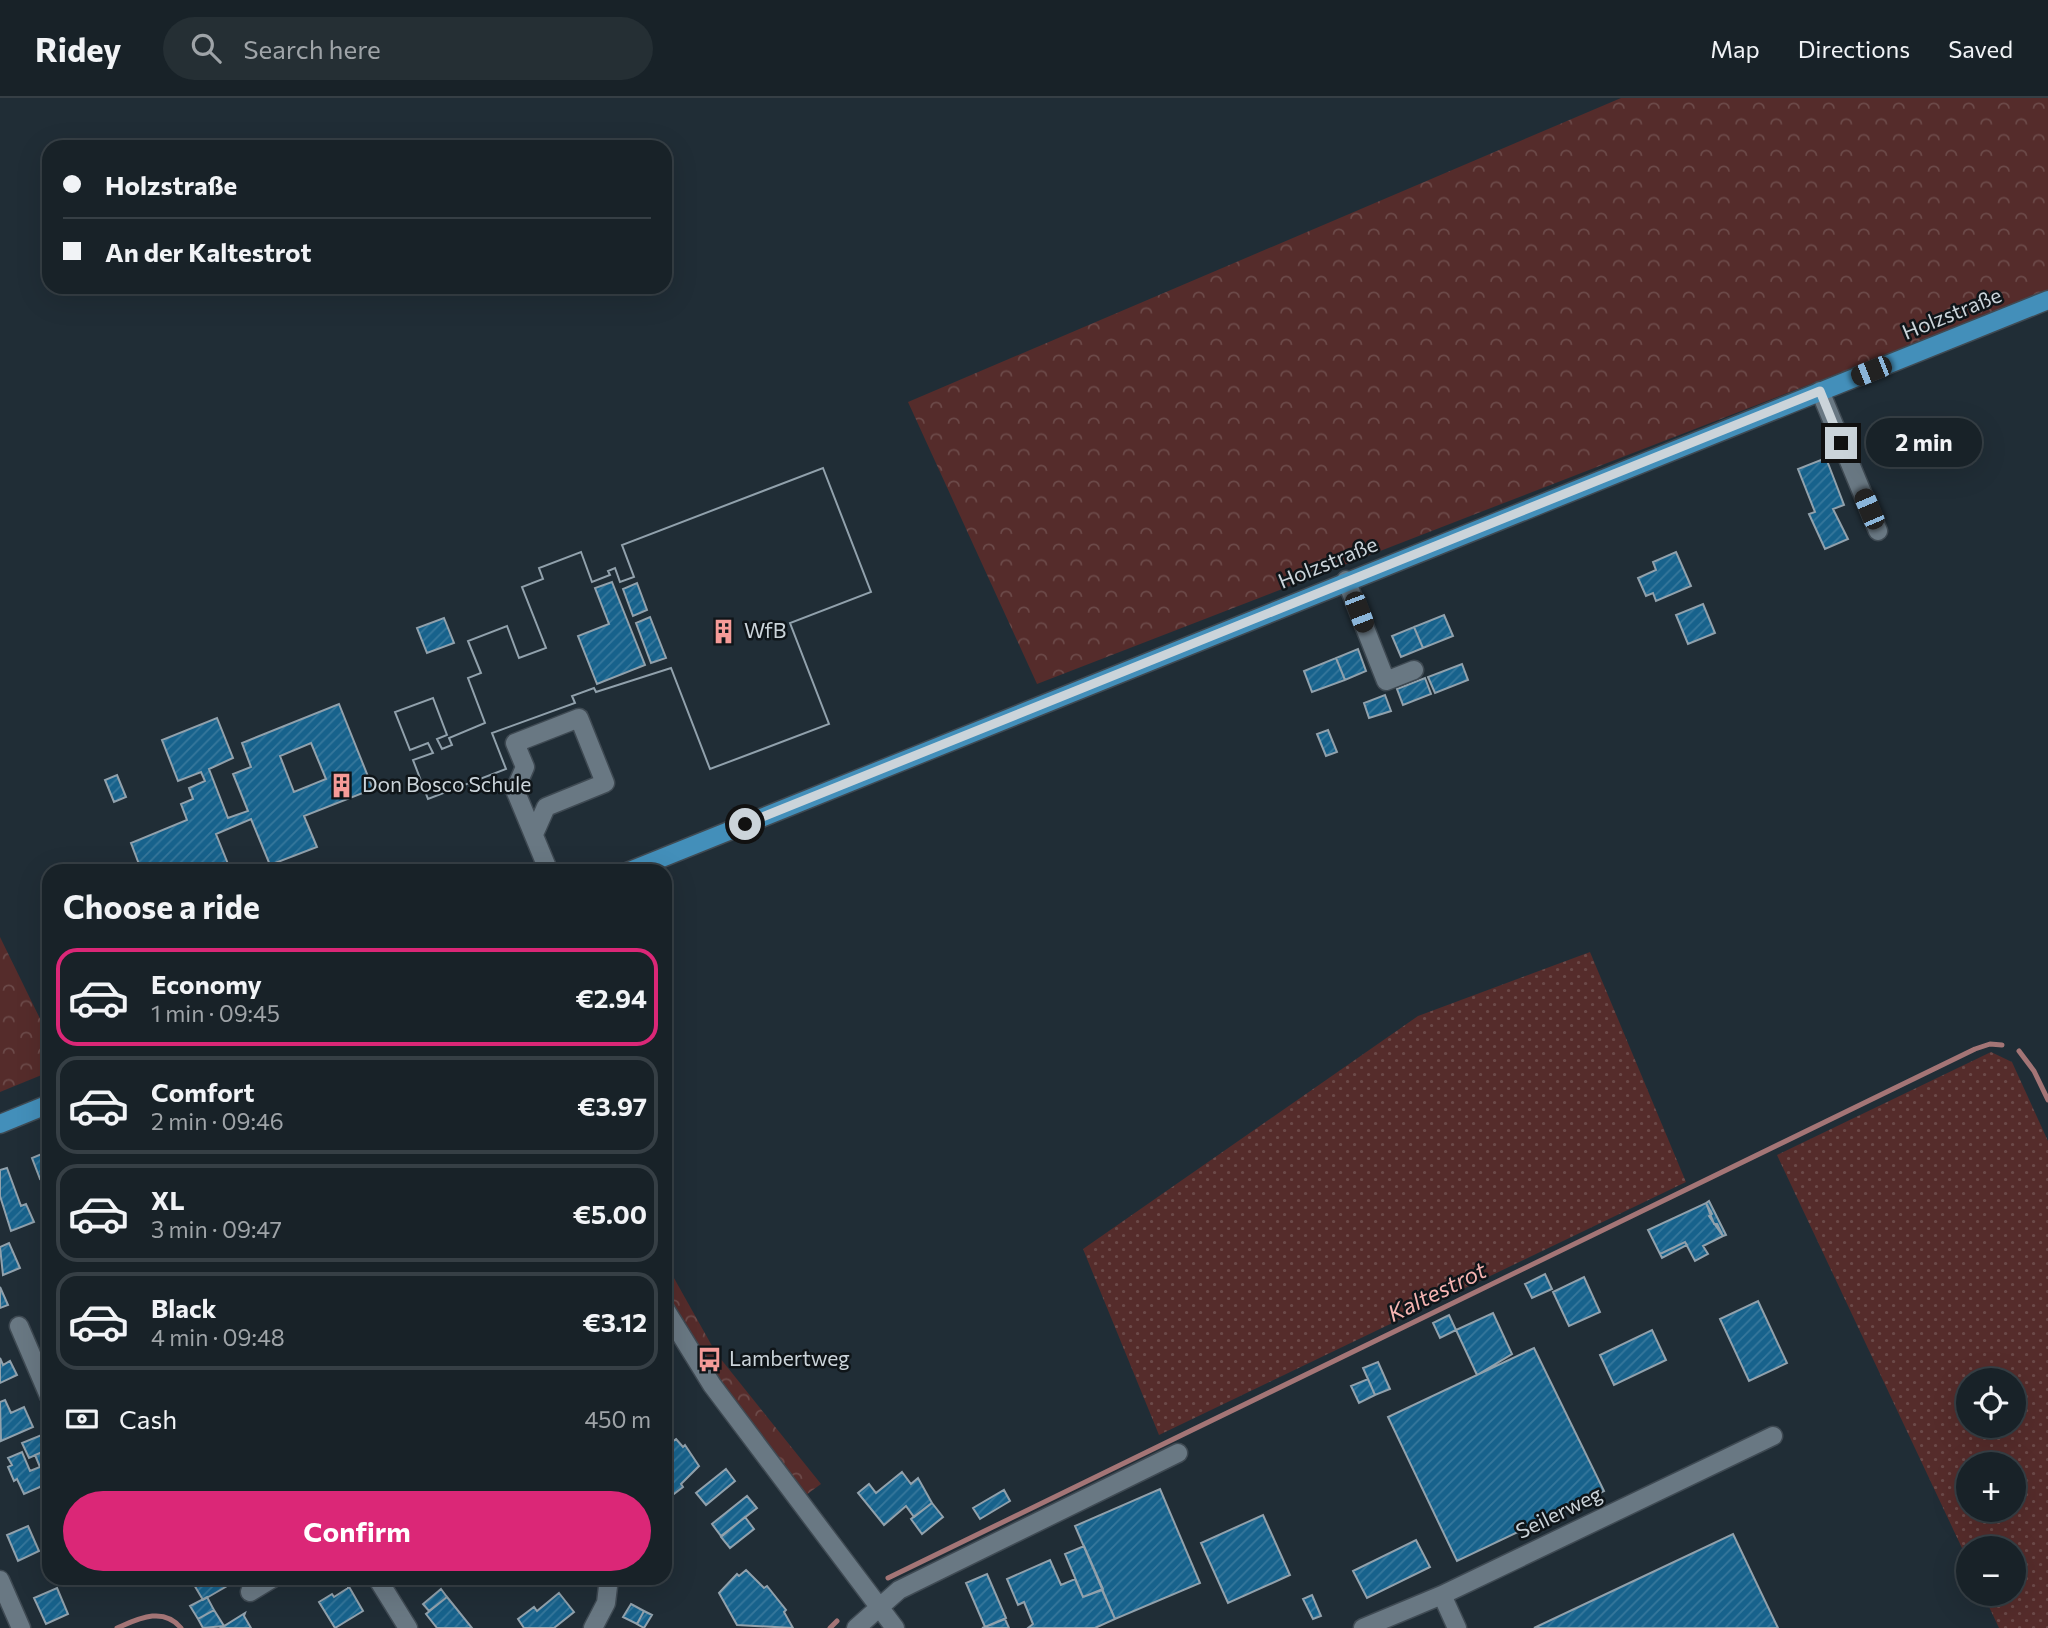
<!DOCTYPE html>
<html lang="en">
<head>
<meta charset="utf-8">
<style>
  :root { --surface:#182228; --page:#252f34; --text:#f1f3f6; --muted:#9fa4a8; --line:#363f45; --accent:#db2777 }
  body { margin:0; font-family:Commissioner,sans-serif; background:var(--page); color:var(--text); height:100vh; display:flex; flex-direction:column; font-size:26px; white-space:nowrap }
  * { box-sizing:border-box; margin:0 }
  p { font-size:23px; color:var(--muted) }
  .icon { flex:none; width:38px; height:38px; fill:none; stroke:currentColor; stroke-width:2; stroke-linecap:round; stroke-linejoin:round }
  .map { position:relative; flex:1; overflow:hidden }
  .details { position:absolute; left:42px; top:766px; width:630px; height:721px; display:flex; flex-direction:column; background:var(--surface); border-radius:21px; box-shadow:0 7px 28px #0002,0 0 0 2px var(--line) }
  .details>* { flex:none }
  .guide { position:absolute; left:42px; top:42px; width:630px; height:154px; border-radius:21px; box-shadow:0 7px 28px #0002,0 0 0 2px var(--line); display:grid; align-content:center; height:154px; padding:0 21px; background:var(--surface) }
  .tools { position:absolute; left:1956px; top:1270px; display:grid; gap:14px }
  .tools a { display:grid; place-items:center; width:70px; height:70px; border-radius:50%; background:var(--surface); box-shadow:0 7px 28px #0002,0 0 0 2px var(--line); font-size:35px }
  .end { position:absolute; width:32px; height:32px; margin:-16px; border:9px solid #cbd4da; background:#111; box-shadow:0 0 0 4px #111 }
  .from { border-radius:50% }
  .bubble { position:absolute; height:49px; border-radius:24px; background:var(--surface); box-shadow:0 7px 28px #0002,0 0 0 2px var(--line); font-size:23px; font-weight:700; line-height:49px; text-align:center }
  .car { position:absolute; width:21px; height:42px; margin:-21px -10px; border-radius:9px; box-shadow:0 0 5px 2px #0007; background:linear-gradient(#222 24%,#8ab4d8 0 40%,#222 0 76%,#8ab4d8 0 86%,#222 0) }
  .guide b { display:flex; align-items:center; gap:24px; height:66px; font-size:26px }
  .guide b+b { border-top:2px solid var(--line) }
  .guide i { width:18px; height:18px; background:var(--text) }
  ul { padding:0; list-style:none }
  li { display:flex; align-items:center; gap:21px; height:98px; margin:0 14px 10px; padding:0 7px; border:4px solid var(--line); border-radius:21px }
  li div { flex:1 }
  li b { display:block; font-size:26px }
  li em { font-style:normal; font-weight:700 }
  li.active { border-color:var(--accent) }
  li>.icon { width:63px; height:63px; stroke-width:1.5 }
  h2 { padding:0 21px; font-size:32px; line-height:84px }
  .pay { display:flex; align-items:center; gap:18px; height:77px; padding:0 21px; font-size:26px }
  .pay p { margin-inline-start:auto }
  .button { display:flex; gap:14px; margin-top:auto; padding:14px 21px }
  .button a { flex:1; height:80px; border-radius:42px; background:var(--accent); color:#fff; font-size:28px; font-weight:700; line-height:80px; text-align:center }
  header { display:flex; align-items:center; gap:42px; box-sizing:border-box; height:98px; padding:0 35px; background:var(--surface); border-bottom:2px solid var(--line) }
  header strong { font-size:33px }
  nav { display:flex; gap:38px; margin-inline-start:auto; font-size:24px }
  .search { width:490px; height:63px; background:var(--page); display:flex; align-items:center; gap:18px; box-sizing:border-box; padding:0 24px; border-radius:38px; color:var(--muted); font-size:26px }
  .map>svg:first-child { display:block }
</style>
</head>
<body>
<header>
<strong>Ridey</strong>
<div class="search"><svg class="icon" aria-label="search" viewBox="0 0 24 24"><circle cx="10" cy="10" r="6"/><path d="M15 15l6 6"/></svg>Search here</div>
<nav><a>Map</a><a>Directions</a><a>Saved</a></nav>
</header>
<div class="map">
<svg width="2048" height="1530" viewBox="0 0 2048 1530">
  <defs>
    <pattern id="grass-dots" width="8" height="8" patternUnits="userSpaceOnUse" patternTransform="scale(1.75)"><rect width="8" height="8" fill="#552c2b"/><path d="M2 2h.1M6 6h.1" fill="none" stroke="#6c4a49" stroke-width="1.8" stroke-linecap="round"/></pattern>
    <pattern id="forest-crowns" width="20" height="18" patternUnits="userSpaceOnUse" patternTransform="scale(1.75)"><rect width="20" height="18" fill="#552c2b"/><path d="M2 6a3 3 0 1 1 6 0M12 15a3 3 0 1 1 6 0" fill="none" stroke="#6c4a49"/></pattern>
    <pattern id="building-hatch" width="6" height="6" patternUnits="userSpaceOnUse" patternTransform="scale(1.75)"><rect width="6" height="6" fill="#17628c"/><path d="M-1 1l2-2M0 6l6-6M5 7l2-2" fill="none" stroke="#37789c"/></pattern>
  </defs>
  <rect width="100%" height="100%" fill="#202d36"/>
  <path fill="url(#grass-dots)" fill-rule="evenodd" d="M1590,854l96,230 -527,253 -76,-186 335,-233z
    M1991,954l21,10 36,79v487h-49l-16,-34h31v-45h-45v14l-192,-408zM1969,1283h45v45h-45zM1969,1367h45v45h-45z"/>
  <path fill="url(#forest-crowns)" d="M1621,0h427v194l-1011,392 -129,-282z
    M0,839l49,100v35l-49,20z
    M665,1164l51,91 105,131 -15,11 -102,-134 -39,-68z"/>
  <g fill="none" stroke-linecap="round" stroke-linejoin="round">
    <path stroke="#a47576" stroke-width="5" d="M2019,953l15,20 14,29
      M888,1480l1087,-529 15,-5 12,1
      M117,1530c21,-9 46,-22 64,0
      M830,1530l7,-7"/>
  </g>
  <path fill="url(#building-hatch)" stroke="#91a1ac" stroke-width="2" fill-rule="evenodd" d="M1826,360l18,47 -11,4 15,30 -23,10 -16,-35 6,-2 -17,-43z
    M823,370l48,124 -81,31 39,101 -119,45 -39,-101 -75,24 -2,-4 -22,8 3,7 -83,30 14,36 -78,30 -15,-39 20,-7 -5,-10 -18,7 -15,-38 38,-14 14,37 -10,4 5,10 10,-4 -3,-7 36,-15 -17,-45 13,-5 -13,-32 39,-15 12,32 27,-10 -24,-61 21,-8 -4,-11 42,-16 11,30 18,-7 -2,-4 7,-3 5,14 14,-5 -12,-32zM612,484l33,83 -48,19 -19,-48 31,-12 -14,-36zM637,485l10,27 -14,6 -10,-27zM650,519l16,41 -15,5 -15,-40z
    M823,370l48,124 -81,31 39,101 -119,45 -39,-101 -75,24 -2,-4 -22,8 3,7 -83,30 14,36 -78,30 -15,-39 20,-7 -5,-10 -18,7 -15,-38 38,-14 14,37 -10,4 5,10 10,-4 -3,-7 36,-15 -17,-45 13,-5 -13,-32 39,-15 12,32 27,-10 -24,-61 21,-8 -4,-11 42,-16 11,30 18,-7 -2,-4 7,-3 5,14 14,-5 -12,-32z
    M1676,454l15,34 -35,15 -3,-8 -7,3 -8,-18 18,-8 -3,-8z
    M1703,506l12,29 -27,11 -12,-29z
    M1444,517l9,21 -30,12 -9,-21z
    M444,520l10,25 -27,10 -10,-25z
    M1414,529l9,21 -22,9 -9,-21z
    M1358,551l8,22 -21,9 -9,-22z
    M1336,560l9,22 -33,12 -8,-21z
    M1462,566l6,16 -33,13 -7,-16z
    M1425,580l6,16 -28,11 -6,-16z
    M1385,597l6,16 -22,7 -5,-15z
    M339,606l34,85 -69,27 13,31 -47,18 -19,-46 -35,15 14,35 -7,3h-81l-11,-29 56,-23 -6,-16 12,-5 -4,-11 16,-7 -4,-9 -23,9 -16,-41 55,-22 16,40 -24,11 19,49 20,-7 -15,-37 18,-7 -9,-24zM311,645l15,36 -32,13 -14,-36z
    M1328,632l9,22 -11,4 -9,-22z
    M117,677l9,22 -12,5 -9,-22z
    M49,1053v24l-9,4 -8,-21z
    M7,1070l14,38 5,-2 8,18 -23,9 -11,-35v-26z
    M1709,1103l17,34 -3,1 -14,-20 3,-2 -6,-11z
    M1706,1105l8,21h3l6,12 -20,10 5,8 -13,7 -10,-19 -25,12 -12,-24z
    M49,1117v16l-6,-14z
    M1685,1144l2,3 -25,13 -2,-4z
    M9,1145l11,25 -17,7 -3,-28z
    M1545,1176l7,15 -20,9 -7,-14z
    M1584,1179l16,35 -31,14 -16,-34z
    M0,1189l8,18 -8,3z
    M1758,1203l29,62 -38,18 -29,-62z
    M1493,1215l19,41 -35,21 -21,-45z
    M1449,1217l7,15 -16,8 -7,-15z
    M1652,1232l14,30 -52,25 -14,-30z
    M1534,1250l70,143 -147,70 -69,-144z
    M0,1260l3,7 7,-4 7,14 -17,8z
    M1378,1264l12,27 -15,6 -12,-27z
    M1368,1281l7,16 -16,8 -8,-17z
    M5,1302l6,13 13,-6 9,20 -32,14 -1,-39z
    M44,1336l5,15 -20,9 -7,-15z
    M676,1341l7,8 2,-2 14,21 -18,18 2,3 -9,7 -2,-2 -7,9v-57l2,2z
    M49,1351v34l-25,11 -7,-15 -3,2 -6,-14 4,-2 -4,-7 14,-6 8,19 10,-4 -5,-12z
    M726,1371l9,12 -29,24 -10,-12z
    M902,1374l9,12 7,-6 14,25 -18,14 -8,-11 -22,19 -26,-32 11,-9 7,9z
    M1160,1391l40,94 -85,36 -40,-93z
    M1004,1392l6,11 -30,18 -7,-11z
    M747,1398l10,12 -36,28 -9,-12z
    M932,1405l11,14 -21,17 -11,-15z
    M1263,1417l27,60 -62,28 -27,-60z
    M745,1419l9,12 -24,19 -9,-11z
    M28,1428l11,25 -21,10 -11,-26z
    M1733,1436l45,94h-244l89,-42z
    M1416,1442l14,27 -63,31 -14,-27z
    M1084,1448l19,43 -20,8 -18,-43z
    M1050,1462l11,25 14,-6 8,18 19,-7 13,29 -20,9h-67l5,-4 -9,-22 -6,3 -11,-26z
    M746,1472l18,18 3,-2 19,24 -2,2 9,16 -56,-3 -18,-32 18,-19 2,2z
    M987,1476l19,44 -21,9 -19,-44z
    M190,1480h35l4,7 -26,15z
    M348,1487l15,26 -28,17 -16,-26 13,-8 2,3 14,-9z
    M57,1490l11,26 -22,10 -12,-26z
    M441,1491l6,8 -18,14 -6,-7z
    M559,1495l15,19 -20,16h-30l-6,-9 16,-12 3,4z
    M1312,1497l9,21 -8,3 -10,-20z
    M207,1499l7,13 -16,9 -8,-13z
    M447,1499l25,31h-35l-11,-14z
    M631,1506l13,7 -7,13 -14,-7z
    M214,1512l10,16 -21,2 -5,-9z
    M644,1513l8,4 -8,13 -7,-4z
    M245,1515l-1,3 7,12h-30z
    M1005,1521l4,9h-27l3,-1z"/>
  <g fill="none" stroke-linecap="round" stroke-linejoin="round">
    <defs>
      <path id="minor" d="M1820,293l58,140
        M1346,482l40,101 28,-11
        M534,736l12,-27 59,-24 -26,-65 -64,25 10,24 -10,23 34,82
        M665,1211l47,76 183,243
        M19,1228l30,70
        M377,1480l31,50
        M0,1482l21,48
        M250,1494l23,-14
        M1442,1497l15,33
        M593,1530l13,-25 3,-25
        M856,1530l43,-38 279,-137
        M1363,1530l79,-33 331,-159"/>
      <path id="major" d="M627,774l1421,-572
        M0,1026l49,-20"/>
    </defs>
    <use href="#minor" stroke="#3f4a53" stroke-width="21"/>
    <use href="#major" stroke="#3f4a53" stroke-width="21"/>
    <use href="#minor" stroke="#697883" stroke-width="18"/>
    <use href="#major" stroke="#438fba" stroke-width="18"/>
  </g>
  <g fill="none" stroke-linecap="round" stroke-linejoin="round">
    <path stroke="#cbd4da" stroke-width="9" d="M745,726l1075,-433 21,52"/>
  </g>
  <defs>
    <symbol id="building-bare" viewBox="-9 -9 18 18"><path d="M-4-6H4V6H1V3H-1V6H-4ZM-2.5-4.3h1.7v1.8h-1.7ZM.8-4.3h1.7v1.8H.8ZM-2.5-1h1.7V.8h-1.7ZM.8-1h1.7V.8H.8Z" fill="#f59b98" stroke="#0f1519" stroke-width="2.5" paint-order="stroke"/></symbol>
    <symbol id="bus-bare" viewBox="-9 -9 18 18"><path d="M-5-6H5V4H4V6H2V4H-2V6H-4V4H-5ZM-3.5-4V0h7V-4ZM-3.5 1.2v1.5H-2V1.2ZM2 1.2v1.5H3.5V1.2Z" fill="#f59b98" stroke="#0f1519" stroke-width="2.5" paint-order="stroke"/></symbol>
  </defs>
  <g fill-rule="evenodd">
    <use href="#building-bare" x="706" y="516" width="35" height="35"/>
    <use href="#building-bare" x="324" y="670" width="35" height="35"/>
    <use href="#bus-bare" x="692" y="1244" width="35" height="35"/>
  </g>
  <g text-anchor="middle" stroke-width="5" stroke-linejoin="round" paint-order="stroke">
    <g font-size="21" fill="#cbd4da" stroke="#0f1519">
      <text transform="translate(1952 216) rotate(-22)" y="7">Holzstraße</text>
      <text transform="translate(1328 465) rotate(-22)" y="7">Holzstraße</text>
      <text transform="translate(1559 1415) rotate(-26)" y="7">Seilerweg</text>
    </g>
    <g font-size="21" fill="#cbd4da" stroke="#0f1519" text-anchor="start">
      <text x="744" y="540">WfB</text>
      <text x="362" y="694">Don Bosco Schule</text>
      <text x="729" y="1268">Lambertweg</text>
    </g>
    <g font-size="23" font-style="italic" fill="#f5b4b1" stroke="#0f1519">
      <text transform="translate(1437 1194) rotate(-26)" y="8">Kaltestrot</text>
    </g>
  </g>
</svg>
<div class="tools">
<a><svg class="icon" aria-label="locate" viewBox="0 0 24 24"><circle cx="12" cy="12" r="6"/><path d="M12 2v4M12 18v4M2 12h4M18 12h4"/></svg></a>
<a>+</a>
<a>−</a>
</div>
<i class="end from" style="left:745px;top:726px"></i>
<i class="end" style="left:1841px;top:345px"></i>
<div class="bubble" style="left:1866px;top:320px;width:116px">2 min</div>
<i class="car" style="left:1871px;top:273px;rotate:248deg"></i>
<i class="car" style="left:1869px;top:411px;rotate:337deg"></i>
<i class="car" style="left:1359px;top:514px;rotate:159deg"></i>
<div class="guide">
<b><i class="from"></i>Holzstraße</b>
<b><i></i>An der Kaltestrot</b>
</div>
<section class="details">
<h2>Choose a ride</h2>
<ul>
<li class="active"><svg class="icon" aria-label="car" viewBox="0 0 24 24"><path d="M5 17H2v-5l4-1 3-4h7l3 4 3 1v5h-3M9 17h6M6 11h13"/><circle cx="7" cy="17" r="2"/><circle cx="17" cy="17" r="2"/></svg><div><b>Economy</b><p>1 min · 09:45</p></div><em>€2.94</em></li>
<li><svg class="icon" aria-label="car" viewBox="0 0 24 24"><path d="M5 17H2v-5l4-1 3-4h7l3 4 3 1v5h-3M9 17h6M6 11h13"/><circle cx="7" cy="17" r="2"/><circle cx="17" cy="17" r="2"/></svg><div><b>Comfort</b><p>2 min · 09:46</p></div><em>€3.97</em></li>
<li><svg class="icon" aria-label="car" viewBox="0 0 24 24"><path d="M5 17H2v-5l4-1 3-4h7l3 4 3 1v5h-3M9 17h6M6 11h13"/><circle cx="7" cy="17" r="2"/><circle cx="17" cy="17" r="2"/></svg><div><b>XL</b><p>3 min · 09:47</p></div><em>€5.00</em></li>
<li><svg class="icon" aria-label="car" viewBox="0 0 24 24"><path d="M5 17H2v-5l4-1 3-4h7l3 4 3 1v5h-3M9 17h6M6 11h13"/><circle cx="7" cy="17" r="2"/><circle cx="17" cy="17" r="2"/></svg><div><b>Black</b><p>4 min · 09:48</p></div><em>€3.12</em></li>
</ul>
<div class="pay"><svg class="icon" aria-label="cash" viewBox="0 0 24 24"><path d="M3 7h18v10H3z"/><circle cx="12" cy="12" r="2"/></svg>Cash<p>450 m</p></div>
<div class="button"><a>Confirm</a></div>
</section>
</div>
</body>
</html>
